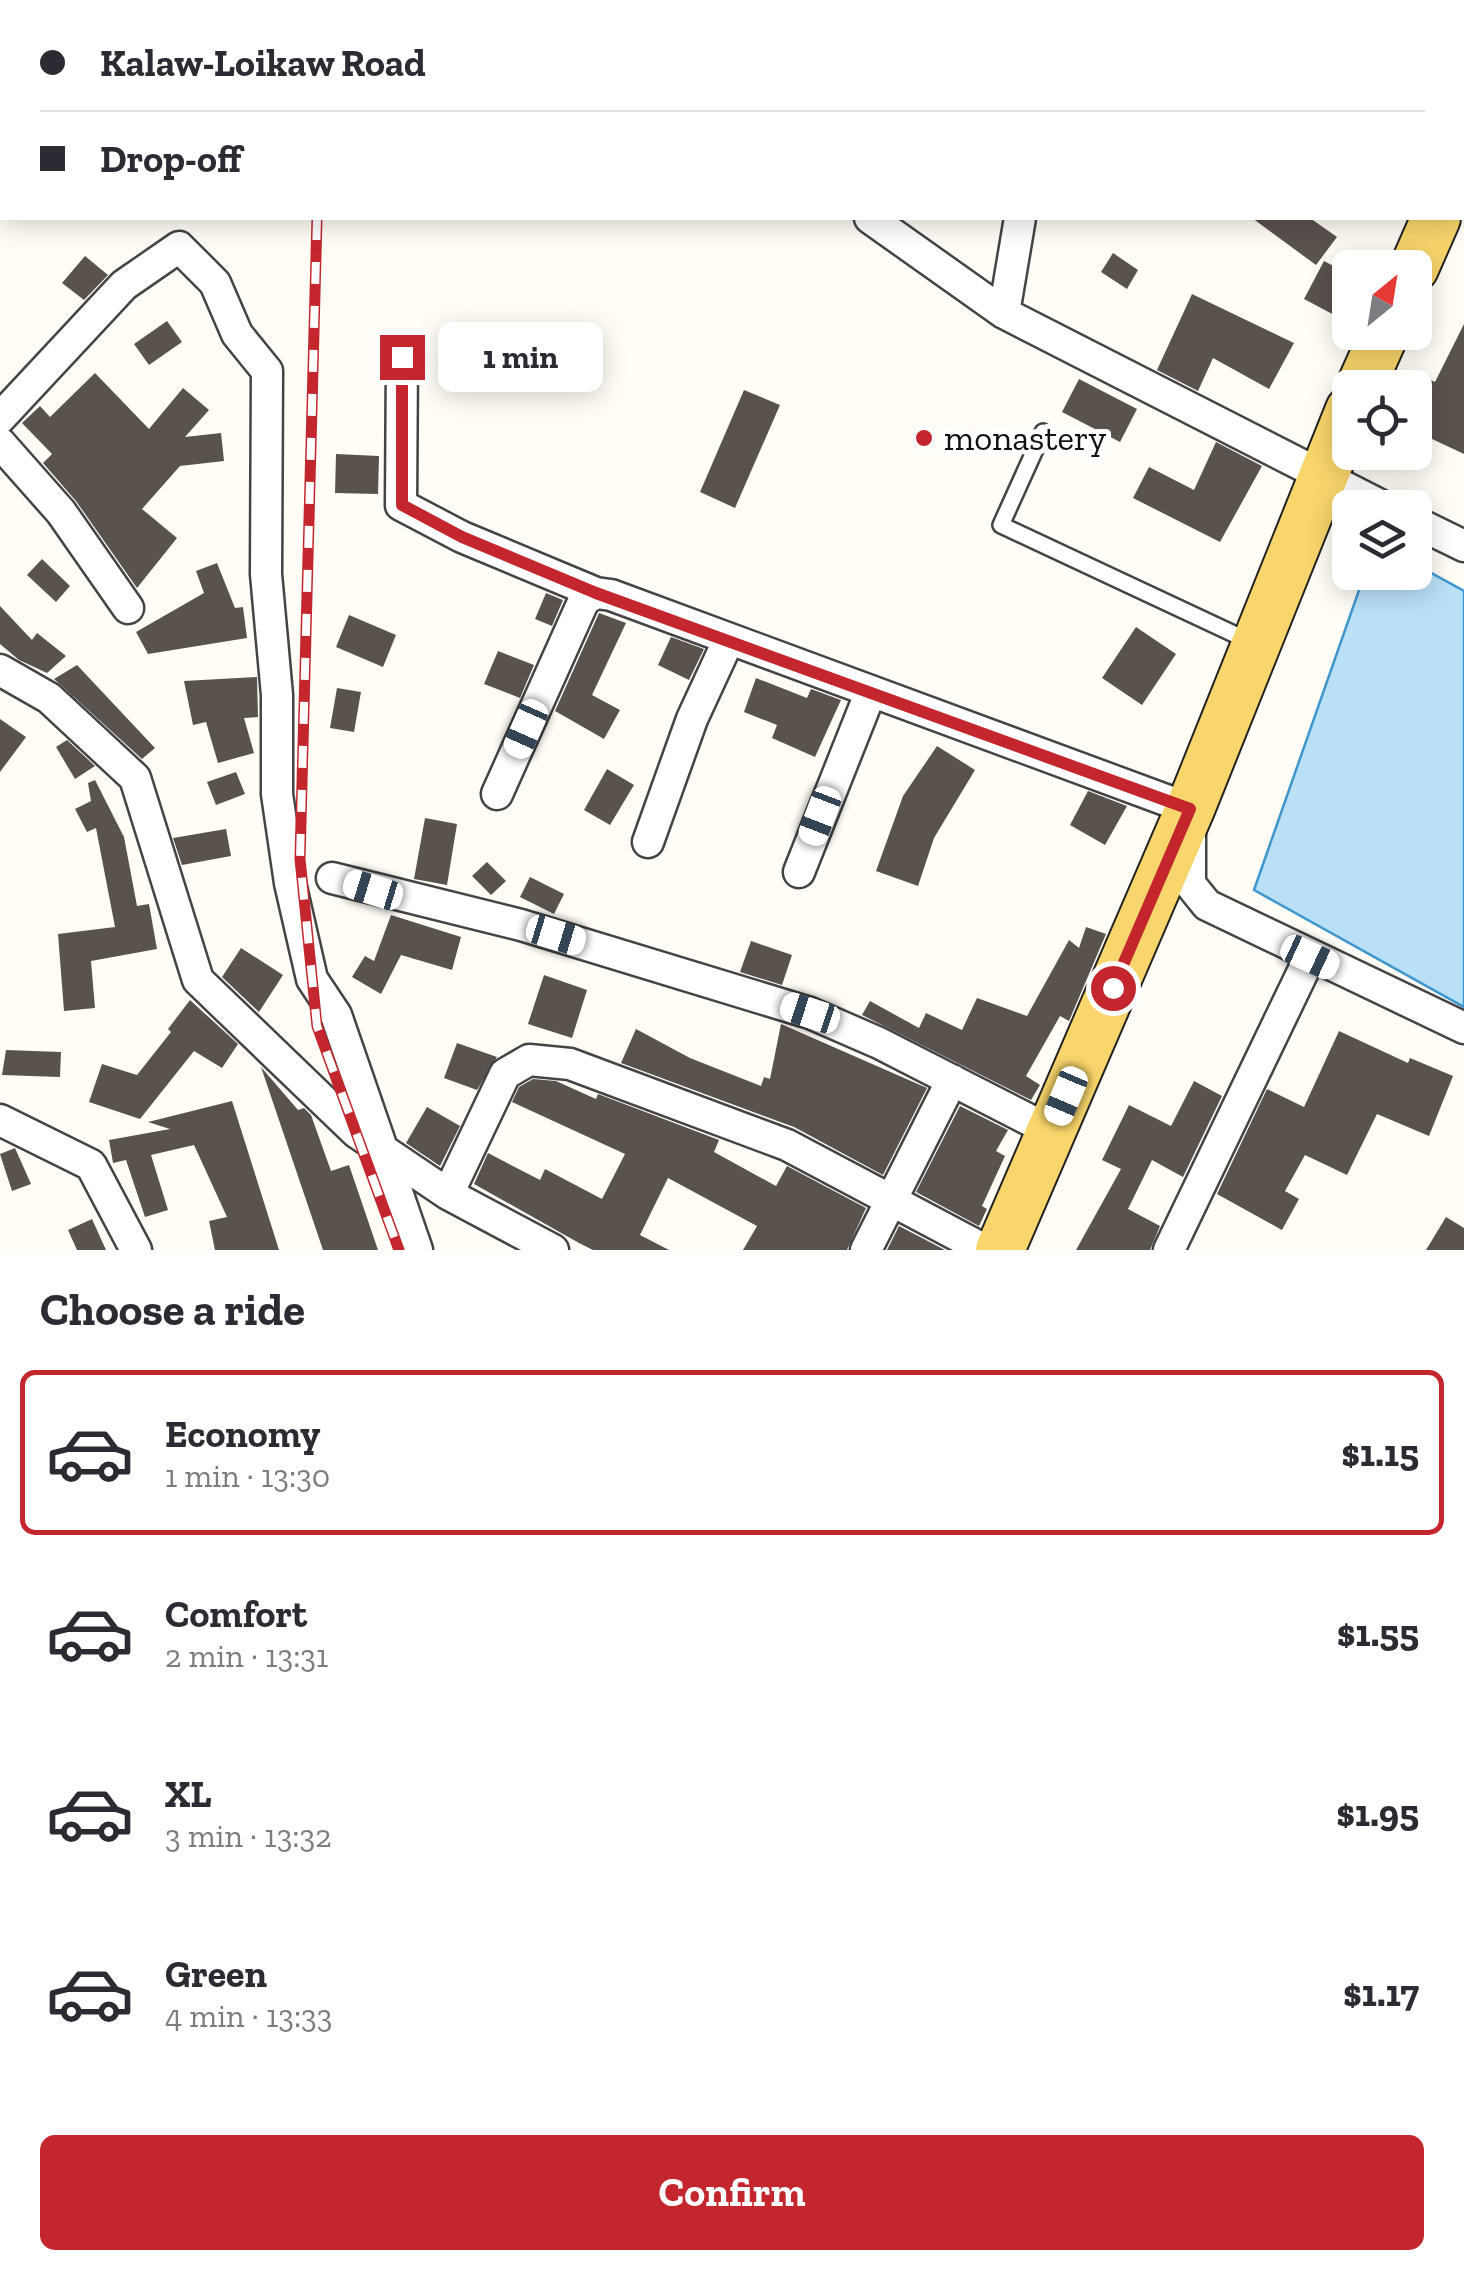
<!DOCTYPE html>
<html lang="en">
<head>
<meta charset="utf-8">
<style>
  :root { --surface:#fff; --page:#f7f7f7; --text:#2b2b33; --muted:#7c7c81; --line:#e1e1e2; --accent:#c4262e }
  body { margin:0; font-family:"Zilla Slab",serif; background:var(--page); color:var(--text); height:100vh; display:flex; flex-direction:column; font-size:38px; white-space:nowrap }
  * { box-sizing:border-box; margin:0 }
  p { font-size:32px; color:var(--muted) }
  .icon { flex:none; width:55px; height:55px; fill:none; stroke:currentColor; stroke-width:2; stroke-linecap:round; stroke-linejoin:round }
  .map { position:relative; height:1250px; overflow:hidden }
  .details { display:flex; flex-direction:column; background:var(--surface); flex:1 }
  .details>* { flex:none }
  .guide { position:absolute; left:0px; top:0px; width:1465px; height:220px; box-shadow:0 5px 25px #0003; display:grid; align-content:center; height:220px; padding:0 40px; background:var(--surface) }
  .needle { width:65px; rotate:30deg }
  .buttons { position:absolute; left:1332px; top:250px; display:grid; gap:20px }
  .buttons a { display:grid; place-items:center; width:100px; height:100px; border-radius:15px; background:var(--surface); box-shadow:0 5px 25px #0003; font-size:50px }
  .end { position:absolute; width:45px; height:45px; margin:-22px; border:12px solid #c4262e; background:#fff; box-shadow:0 0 0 5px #fff }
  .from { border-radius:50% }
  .bubble { position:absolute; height:70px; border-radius:15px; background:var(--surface); box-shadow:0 5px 25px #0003; font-size:32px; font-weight:700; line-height:70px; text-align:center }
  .car { position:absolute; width:30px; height:60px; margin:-30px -15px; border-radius:12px; box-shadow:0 0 8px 2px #0007; background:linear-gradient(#fff 24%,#345 0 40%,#fff 0 76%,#345 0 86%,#fff 0) }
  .guide b { display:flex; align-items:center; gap:35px; height:95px; font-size:38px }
  .guide b+b { border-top:2px solid var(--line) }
  .guide i { width:25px; height:25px; background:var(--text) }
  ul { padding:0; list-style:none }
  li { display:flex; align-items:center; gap:30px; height:165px; margin:0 20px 15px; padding:0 20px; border:5px solid transparent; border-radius:15px }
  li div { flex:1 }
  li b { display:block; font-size:38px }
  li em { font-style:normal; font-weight:700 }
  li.on { border-color:var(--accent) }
  li>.icon { width:90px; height:90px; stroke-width:1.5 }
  h2 { padding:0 40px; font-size:45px; line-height:120px }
  .action { display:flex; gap:20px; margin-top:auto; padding:20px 40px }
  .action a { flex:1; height:115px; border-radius:15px; background:var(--accent); color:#fff; font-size:40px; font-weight:700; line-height:115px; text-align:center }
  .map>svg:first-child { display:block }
</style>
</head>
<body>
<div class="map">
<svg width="1464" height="1250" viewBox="0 0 1464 1250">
  <rect width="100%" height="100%" fill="#fffdf5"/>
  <path fill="#b9e0f7" stroke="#3f96cf" stroke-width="2.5" d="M1415,564l49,27v416l-210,-117 111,-317 50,-1z"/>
  <path fill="#5a524d" d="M1252,218h58l27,19 -21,28z
    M1113,253l25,17 -11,19 -26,-17z
    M85,256l23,19 -24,25 -22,-17z
    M1324,261l26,14v20l-12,22 -34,-18z
    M1192,294l102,49 -25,46 -56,-31 -15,33 -41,-21z
    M167,321l15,21 -33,23 -15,-21z
    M1464,324v130l-49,-23v-58l20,9z
    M95,373l54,56 34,-41 26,22 -24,27 36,-4 3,28 -44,5 -38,43 35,29 -40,50 -61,-87 -33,-38 9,-9 -30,-31 18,-17 10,11z
    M1079,379l58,30 -17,33 -58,-30z
    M744,390l36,15 -45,103 -35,-16z
    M1216,442l46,24 -42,76 -87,-44 16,-31 45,23z
    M336,454l43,2 -1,38 -43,-1z
    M42,559l28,27 -14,16 -29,-27z
    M217,563l18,45 8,-1 4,31 -99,16 -12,-22 68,-39 -8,-22z
    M546,593l17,7 -11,26 -17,-7z
    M0,606l32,34 5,-7 29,23 -19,17 -28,-13 -19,-16z
    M599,613l27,10 -34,72 28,15 -16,29 -49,-28z
    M349,615l47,20 -13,32 -47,-20z
    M1136,627l40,27 -34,51 -40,-27z
    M671,637l33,12 -15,31 -31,-15z
    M498,651l36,14 -14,33 -36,-14z
    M77,665l78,83 -13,11 -88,-80z
    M257,677l1,40 -14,1 10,35 -36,10 -12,-41 -13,3 -9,-44z
    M756,678l51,20 4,-9 30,11 -26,57 -43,-19 5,-13 -33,-13z
    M337,688l24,4 -7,40 -24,-4z
    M0,719l26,18 -26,35z
    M67,740l28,26 -20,13 -19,-32z
    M937,746l38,24 -41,68 -16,48 -42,-15 27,-75z
    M607,769l27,16 -24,40 -26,-15z
    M236,772l9,22 -29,11 -9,-23z
    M95,780l29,57 13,69 12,-2 8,45 -66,12 4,47 -31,3 -6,-77 57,-7 -19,-99 -9,4 -12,-23 16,-8 -3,-18z
    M1088,791l39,15 -22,39 -35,-20z
    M425,818l32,6 -10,61 -33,-6z
    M226,829l5,27 -49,9 -9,-27z
    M487,862l19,19 -15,14 -19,-19z
    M530,877l34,17 -10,20 -34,-17z
    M391,915l70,22 -9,33 -51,-15 -20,39 -29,-17 13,-21 9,5z
    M1086,927l20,7 -37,87 -9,-5 -34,60 14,9 -9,15 -169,-85 8,-14 49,27 7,-15 36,17 15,-32 50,18 42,-76 10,8z
    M751,941l41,14 -10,30 -42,-13z
    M241,948l42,27 -24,37 -37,-35z
    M544,975l43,15 -15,48 -44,-14z
    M190,1000l48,44 -16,24 -28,-17 -54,68 -51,-17 13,-38 35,11 34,-43 -3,-3z
    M781,1024l146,64 -44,87 -89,-48 -173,-64 15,-34 54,29 71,28 3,-9 6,2z
    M1339,1031l69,32 2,-5 43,18 -24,60 -52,-22 -30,61 -42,-20 -20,36 14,8 -17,31 -65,-36 50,-105 37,18z
    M457,1043l40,14 -20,33 -33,-12z
    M6,1050l55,2 -1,25 -58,-2z
    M261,1067l37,43 6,-2 7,7 20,56 18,-6 29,85h-55z
    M533,1079l23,2 40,18 2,-5 121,46 -5,12 62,34 11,-20 79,42 -19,42h-104l14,-24 -89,-48 -28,57 29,15h-76l-14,-7 -105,-59 14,-31 52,27 5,-11 57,30 23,-45 -113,-52 7,-15z
    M1194,1081l28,15 -39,81 -31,-17 -24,49 32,17 -10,24h-74l45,-81 -19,-9 27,-55 42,21z
    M232,1101l47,149h-64l-6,-29 18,-4 -33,-72 -43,10 17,55 -23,7 -19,-57 -13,3 -4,-23 61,-11 -22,-7z
    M960,1106l48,24 -12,21 9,5 -23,50 5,3 -8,17 -63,-34z
    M427,1107l33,19 -20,40 -34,-23z
    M15,1148l16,36 -19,7 -12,-37z
    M1446,1217l18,11v22h-38z
    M92,1219l14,31h-29l-9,-20z
    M899,1226l46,24h-58z"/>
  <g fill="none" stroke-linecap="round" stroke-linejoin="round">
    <defs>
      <path id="service" d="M1043,432l-42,93 250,117"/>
      <path id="minor" d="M633,0l3,2
        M1053,2l1,-2
        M1175,2l3,-2
        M1362,2v-2
        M870,218l134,95 382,195
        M1004,313l16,-95
        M402,357l-1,148 61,32 134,56
        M0,418l124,-133 55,-38 36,36 22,51 30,37 -1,203 11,121v99l13,89 22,96 24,36 81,235
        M0,443l61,69 67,96
        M1415,522l49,24
        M0,670l49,28 86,80 63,202 158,152 92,62 105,56
        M497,794l87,-194 12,-7 15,2 579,214v75l17,21 257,123
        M648,842l44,-123 37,-80
        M799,872l72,-181
        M332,878l189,47 289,88 69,30 172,88
        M0,1120l91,45 45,85
        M448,1194l57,-120 24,-14 41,4 217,81 198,105
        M866,1250l86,-170
        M1169,1250l141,-293"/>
      <path id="primary" d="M1462,168l2,-2
        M1414,268l22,-50
        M1360,388l25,-56
        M1000,1250l190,-441 160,-399"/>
    </defs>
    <use href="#service" stroke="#444" stroke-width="20"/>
    <use href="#minor" stroke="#444" stroke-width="35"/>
    <use href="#primary" stroke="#222" stroke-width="52"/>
    <use href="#service" stroke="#fff" stroke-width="15"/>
    <use href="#minor" stroke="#fff" stroke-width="30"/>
    <use href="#primary" stroke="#f9d66b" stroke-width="48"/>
    <defs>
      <path id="rail" d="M328,2v-2
        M317,218l-17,641 17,167 82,224"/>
    </defs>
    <use href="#rail" stroke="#c4262e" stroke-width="11"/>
    <use href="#rail" stroke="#fff" stroke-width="8" stroke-dasharray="22" stroke-linecap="butt"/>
  </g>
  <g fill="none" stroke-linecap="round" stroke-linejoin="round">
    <path stroke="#c4262e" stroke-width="12" d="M402,357v148l60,32 134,56 594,216 -77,179"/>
  </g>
  <circle fill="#c4262e" stroke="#fff" stroke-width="4" cx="924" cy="438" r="10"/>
  <g text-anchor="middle" stroke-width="10" stroke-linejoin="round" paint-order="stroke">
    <g font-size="35" fill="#111" stroke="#fff" text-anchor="start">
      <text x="944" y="450">monastery</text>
    </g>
  </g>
</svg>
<div class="buttons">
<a><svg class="needle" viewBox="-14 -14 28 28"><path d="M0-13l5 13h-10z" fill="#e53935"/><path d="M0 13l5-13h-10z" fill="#7c7c81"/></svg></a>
<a><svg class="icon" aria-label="locate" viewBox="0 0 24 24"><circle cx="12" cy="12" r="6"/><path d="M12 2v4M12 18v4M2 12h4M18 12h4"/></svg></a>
<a><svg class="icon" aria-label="layers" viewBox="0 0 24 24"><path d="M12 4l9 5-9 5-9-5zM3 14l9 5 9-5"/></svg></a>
</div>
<i class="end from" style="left:1113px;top:988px"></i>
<i class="end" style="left:402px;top:357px"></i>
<div class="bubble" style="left:438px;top:322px;width:165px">1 min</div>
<i class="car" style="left:526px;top:729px;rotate:204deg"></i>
<i class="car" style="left:820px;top:816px;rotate:201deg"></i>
<i class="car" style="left:373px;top:890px;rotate:287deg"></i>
<i class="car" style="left:556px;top:935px;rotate:107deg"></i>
<i class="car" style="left:1310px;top:957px;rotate:115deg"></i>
<i class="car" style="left:810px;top:1013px;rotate:288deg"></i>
<i class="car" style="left:1066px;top:1096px;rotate:203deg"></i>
<div class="guide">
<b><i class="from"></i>Kalaw-Loikaw Road</b>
<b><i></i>Drop-off</b>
</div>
</div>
<section class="details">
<h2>Choose a ride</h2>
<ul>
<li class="on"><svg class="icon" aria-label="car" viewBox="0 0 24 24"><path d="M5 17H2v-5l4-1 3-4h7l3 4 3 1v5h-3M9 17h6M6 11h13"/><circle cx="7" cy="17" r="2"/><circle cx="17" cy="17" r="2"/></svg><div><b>Economy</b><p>1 min · 13:30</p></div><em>$1.15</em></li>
<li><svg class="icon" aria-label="car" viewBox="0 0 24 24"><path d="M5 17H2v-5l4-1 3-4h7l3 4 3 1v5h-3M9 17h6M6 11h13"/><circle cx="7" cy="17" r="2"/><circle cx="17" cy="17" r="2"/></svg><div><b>Comfort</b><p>2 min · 13:31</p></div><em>$1.55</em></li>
<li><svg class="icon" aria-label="car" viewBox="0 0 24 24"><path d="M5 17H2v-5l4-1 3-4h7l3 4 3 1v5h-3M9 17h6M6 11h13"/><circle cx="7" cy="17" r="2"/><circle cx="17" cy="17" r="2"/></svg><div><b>XL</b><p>3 min · 13:32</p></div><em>$1.95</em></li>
<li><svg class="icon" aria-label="car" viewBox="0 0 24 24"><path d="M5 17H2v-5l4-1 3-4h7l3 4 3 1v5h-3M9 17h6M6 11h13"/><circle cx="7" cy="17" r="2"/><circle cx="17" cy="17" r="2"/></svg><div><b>Green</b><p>4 min · 13:33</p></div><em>$1.17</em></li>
</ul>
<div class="action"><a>Confirm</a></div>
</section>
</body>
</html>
